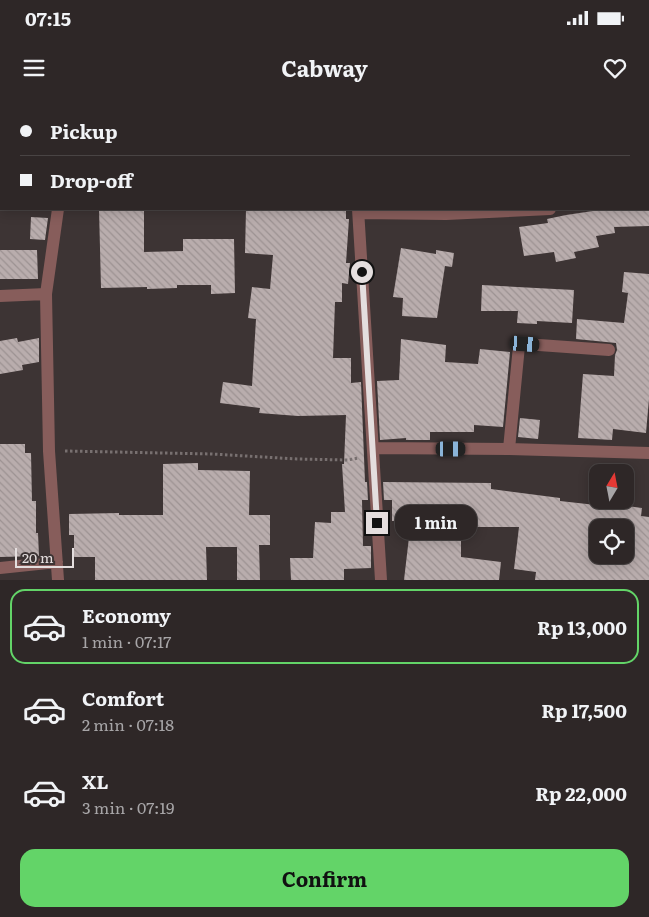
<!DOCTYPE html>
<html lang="en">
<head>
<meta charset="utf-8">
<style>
  :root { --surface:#2e2727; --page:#3a3333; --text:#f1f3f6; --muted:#a7a5a7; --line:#494444; --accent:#63d468 }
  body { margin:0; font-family:Literata,serif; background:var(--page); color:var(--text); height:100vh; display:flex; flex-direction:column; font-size:19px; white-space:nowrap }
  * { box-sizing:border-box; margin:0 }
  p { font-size:16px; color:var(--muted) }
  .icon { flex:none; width:28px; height:28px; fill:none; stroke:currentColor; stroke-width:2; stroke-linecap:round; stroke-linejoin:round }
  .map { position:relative; height:480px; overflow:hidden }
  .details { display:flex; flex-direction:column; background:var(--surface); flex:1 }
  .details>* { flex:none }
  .hud { position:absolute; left:0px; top:0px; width:650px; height:110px; box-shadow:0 2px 12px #0003,0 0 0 1px var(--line); display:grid; align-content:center; height:110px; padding:0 20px; background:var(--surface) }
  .needle { width:32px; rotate:10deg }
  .buttons { position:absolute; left:589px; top:364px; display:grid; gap:10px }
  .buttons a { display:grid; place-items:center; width:45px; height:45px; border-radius:10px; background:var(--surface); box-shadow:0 2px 12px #0003,0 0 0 1px var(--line); font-size:25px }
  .scale { position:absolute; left:15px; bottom:12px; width:59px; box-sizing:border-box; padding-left:5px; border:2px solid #e4dede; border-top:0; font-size:14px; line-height:18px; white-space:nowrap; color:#e4dede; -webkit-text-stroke:4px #3d3434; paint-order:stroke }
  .end { position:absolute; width:22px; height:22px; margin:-11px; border:6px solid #e4dede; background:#111; box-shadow:0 0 0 2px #111 }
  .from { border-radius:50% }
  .bubble { position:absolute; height:35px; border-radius:15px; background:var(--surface); box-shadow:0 2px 12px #0003,0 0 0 1px var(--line); font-size:16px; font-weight:700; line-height:35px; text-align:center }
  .car { position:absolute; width:15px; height:30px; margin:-15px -8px; border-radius:6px; box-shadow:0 0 4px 1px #0007; background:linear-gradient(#222 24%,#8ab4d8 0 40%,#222 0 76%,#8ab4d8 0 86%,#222 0) }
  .hud b { display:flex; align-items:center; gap:18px; height:48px; font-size:19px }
  .hud b+b { border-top:1px solid var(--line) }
  .hud i { width:12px; height:12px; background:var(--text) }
  ul { padding:9px 0 0; list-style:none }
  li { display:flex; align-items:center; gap:15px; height:75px; margin:0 10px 8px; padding:0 10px; border:2px solid transparent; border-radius:15px }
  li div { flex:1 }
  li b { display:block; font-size:19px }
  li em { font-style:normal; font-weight:700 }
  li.current { border-color:var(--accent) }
  li>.icon { width:45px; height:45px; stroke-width:1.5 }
  .action { display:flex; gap:10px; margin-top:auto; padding:10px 20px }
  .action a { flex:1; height:58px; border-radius:15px; background:var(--accent); color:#111; font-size:20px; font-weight:700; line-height:58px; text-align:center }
  .status { display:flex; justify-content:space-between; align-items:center; height:35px; padding:0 25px; background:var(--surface); direction:ltr }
  .status svg { height:14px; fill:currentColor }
  header { display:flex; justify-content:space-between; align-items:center; height:65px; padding:0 20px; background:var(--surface); font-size:22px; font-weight:700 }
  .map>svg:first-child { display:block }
</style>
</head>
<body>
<div class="status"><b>07:15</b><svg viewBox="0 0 49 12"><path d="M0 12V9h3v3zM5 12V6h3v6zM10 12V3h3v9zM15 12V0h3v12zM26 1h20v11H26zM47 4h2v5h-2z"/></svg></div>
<header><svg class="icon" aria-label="menu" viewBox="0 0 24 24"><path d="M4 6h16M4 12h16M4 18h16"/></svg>Cabway<svg class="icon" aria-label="heart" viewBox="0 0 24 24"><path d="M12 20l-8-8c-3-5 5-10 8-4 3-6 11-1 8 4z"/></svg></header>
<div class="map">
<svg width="649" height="480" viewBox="0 0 649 480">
  <defs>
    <pattern id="building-back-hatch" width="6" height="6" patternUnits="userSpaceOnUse" patternTransform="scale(1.25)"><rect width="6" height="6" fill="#b9adad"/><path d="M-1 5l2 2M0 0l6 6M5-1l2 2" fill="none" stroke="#9c9292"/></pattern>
  </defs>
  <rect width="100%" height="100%" fill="#3d3434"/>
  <path fill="url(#building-back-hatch)" fill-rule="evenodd" d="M99,109h45v43l39,-1v-12h51l1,54 -24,1v-9h-34v3l-30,1v-2l-46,1z
    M246,109h100v10h3l-3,44h4l-2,21 -6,-1v19h-7l-2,56h18v25l10,-1 4,100h2l1,18h-6l1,46h8v22l-27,1v11h-53l-1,-22h23l2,-36 16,1v-11h14l-3,-48h2l2,-49 -48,1 -39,-3 1,-5 -40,-5 3,-21 29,4 4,-67 -8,-1 4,-31 18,2 3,-34 -28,-2z
    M606,109h43v17l-35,1 1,6 -19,3 3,11 -25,5 2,6 -20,4 -2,-10 -30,4 -5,-29 29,-4 -1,-4 19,-4z
    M31,117l17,1 -3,22 -15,-1z
    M401,148l35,6v-4l18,3 -2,14 -7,-1 -8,52 -35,-2 1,-18 -10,-1z
    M0,150h37l1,29h-38z
    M624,172l25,2v125l-3,34 -33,-4 -1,11 -34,-2 5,-64 31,2 1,-21 2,-5 -1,-7 -40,-4 1,-20 47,4 4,-30 -6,-1z
    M482,185l92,5 -2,33 -35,-2v3l-20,-1 1,-12h-37z
    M17,238l1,4 21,-4v24l-17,3 1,5 -23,4v-33z
    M401,239l45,6 -1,17 33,2 2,-15 30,3 -7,75 -29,-2v7h-44v8h-24v-2l-26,2 -3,-59 22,-1z
    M520,318l20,2 -2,19 -20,-2z
    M0,344h25v9h6l1,48h4v32h2l1,23 -39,1z
    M198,363v7l52,1 -1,44h21v30h-11l1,35h-23v-33h-31l1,33h-112v-23h-21v-22h-5v-21l50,-1v2h44v-51z
    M383,382l108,1v6l69,9v3l45,5v-3l37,5 -1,8 8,1v63h-114l1,-8 -22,-3 5,-42h-58v30l40,5 -2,18h-95l7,-60 -19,1v-21h-8zM598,428h27v27h-27z"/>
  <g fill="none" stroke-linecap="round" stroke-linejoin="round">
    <path stroke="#787070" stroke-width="3" stroke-dasharray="2.5 2.5" stroke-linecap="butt" d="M65,351l147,3 85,5 51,1 10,-2"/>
    <path stroke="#875d5b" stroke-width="12" d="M260,0l21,1
      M356,0v1
      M67,1v-1
      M0,60h1
      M58,109l-12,85 3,157 9,129
      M358,109l23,371
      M359,113l87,1 104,-5
      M0,196l46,-2
      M373,348l136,1 140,4
      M509,349l10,-103 6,-2 84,6
      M0,468l57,-6"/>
  </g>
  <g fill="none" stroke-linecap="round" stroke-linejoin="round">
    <path stroke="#e4dede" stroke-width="6" d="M362,172l15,251"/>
  </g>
</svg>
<div class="buttons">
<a><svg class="needle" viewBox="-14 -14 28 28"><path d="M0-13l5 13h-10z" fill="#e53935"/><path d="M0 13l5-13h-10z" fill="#a7a5a7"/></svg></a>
<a><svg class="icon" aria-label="locate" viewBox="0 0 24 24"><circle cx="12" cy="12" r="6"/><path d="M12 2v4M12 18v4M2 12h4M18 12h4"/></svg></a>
</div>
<div class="scale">20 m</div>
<i class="end from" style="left:362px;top:172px"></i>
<i class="end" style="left:377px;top:423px"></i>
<div class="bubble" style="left:395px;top:405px;width:82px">1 min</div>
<i class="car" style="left:525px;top:244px;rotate:94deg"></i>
<i class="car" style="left:451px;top:349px;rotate:90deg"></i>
<div class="hud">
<b><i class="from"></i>Pickup</b>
<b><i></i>Drop-off</b>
</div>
</div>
<section class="details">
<ul>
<li class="current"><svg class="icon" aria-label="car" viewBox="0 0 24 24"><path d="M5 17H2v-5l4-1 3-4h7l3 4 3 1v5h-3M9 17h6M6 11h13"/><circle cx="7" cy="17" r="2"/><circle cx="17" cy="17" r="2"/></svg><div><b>Economy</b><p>1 min · 07:17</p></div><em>Rp 13,000</em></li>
<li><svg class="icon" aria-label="car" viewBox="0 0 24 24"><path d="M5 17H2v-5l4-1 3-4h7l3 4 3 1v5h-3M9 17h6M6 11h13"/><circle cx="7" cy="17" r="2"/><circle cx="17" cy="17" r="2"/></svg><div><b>Comfort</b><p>2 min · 07:18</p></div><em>Rp 17,500</em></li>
<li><svg class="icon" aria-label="car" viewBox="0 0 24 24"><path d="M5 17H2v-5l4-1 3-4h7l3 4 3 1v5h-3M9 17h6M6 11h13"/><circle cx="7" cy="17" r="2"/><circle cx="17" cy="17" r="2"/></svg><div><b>XL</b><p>3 min · 07:19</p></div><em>Rp 22,000</em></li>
</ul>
<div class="action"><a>Confirm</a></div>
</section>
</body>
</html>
